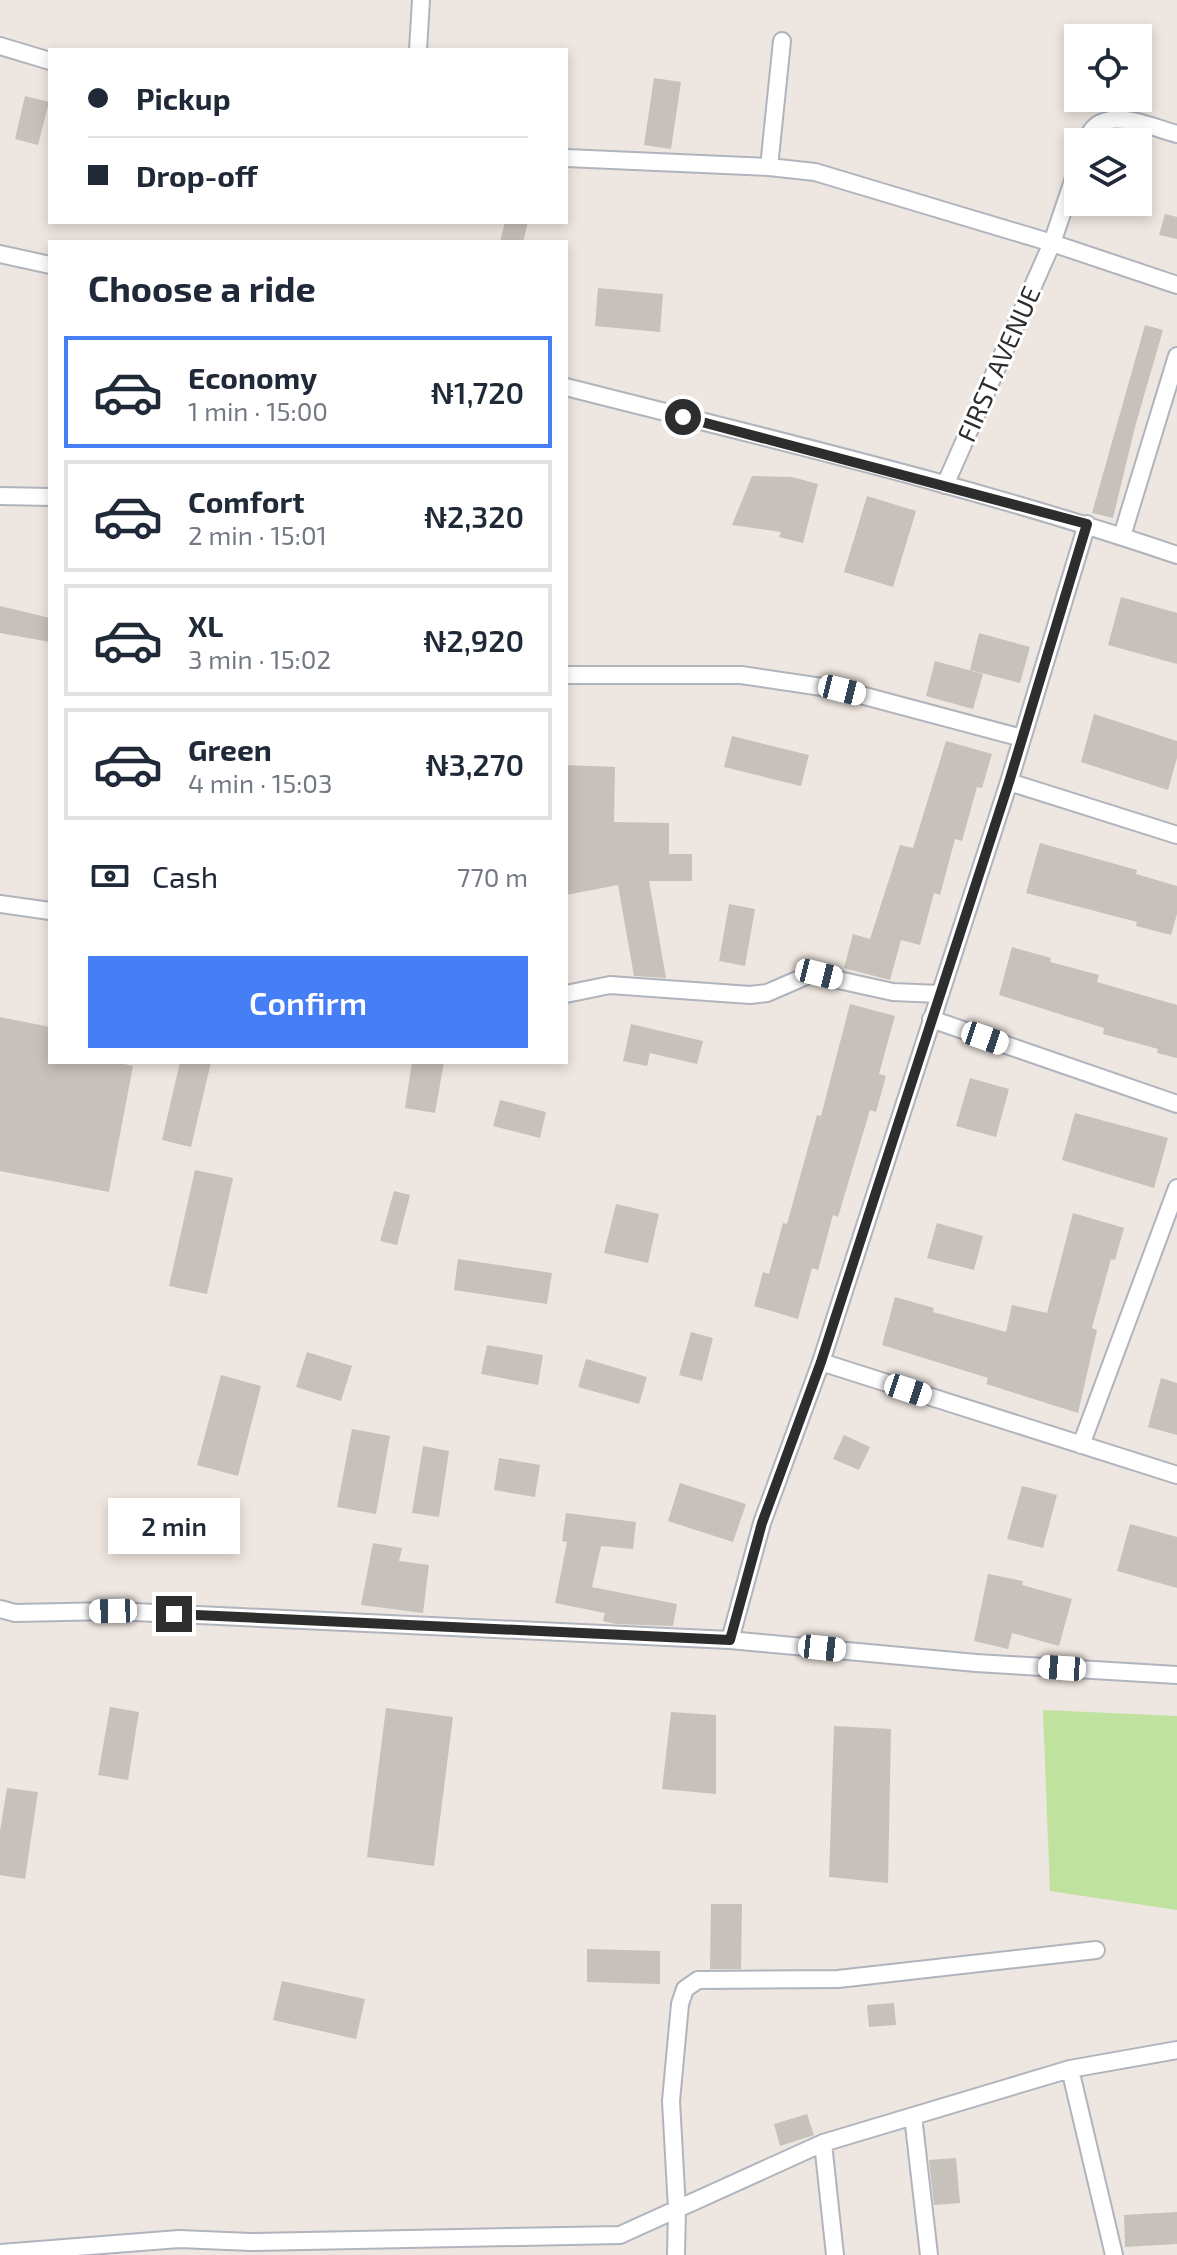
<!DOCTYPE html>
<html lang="en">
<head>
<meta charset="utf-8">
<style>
  :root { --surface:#fff; --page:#f6f6f7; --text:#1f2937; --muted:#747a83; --line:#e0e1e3; --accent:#457ef5 }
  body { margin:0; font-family:"Exo 2",sans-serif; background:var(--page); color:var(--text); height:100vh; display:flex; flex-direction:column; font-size:30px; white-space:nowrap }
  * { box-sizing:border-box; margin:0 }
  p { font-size:26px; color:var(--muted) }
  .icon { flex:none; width:44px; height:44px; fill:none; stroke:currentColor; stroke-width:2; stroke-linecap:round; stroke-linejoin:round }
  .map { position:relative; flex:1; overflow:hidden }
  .sheet { position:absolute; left:48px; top:240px; width:520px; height:824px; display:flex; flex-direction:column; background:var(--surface); border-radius:0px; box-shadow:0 4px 12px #0003 }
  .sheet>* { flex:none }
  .hud { position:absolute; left:48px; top:48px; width:520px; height:176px; border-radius:0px; box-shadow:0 4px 12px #0003; display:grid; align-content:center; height:176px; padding:0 40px; background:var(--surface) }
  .fabs { position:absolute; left:1064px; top:24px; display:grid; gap:16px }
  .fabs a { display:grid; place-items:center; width:88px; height:88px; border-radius:0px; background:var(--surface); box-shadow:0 4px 12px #0003; font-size:40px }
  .end { position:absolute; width:36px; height:36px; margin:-18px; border:10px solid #2d2d2d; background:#fff; box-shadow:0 0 0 4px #fff }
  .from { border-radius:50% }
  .bubble { position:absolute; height:56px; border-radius:0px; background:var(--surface); box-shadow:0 4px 12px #0003; font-size:26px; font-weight:600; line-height:56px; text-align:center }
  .car { position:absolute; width:24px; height:48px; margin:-24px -12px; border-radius:10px; box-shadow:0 0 6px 2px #0007; background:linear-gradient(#fff 24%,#345 0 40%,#fff 0 76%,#345 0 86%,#fff 0) }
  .hud b { display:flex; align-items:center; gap:28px; height:76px; font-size:30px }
  .hud b+b { border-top:2px solid var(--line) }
  .hud i { width:20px; height:20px; background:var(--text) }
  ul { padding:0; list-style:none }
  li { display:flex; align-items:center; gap:24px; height:112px; margin:0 16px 12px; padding:0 24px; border:4px solid var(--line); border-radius:0px }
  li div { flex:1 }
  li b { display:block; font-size:30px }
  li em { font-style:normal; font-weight:600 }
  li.active { border-color:var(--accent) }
  li>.icon { width:72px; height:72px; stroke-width:1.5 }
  h2 { padding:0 40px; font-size:36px; line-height:96px }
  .pay { display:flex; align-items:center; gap:20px; height:88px; padding:0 40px; font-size:30px }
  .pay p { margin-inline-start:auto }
  .primary-button { display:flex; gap:16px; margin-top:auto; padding:16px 40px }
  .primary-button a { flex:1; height:92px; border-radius:0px; background:var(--accent); color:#fff; font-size:32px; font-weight:600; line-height:92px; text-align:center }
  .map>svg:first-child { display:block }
</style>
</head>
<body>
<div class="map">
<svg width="1177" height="2255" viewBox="0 0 1177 2255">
  <rect width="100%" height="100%" fill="#eee6e0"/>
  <path fill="#bfe29e" d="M1043,1710l134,6v194l-127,-19z"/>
  <path fill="#c7c1bb" d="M654,78l27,4 -10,67 -27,-4z
    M25,96l24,6 -11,43 -23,-6z
    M1165,214l12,3v22l-18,-4z
    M505,222h23l-5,20h-23z
    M598,288l65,6 -3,38 -65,-6z
    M1145,325l18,5 -28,97 -22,91 -21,-5z
    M752,476l40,1 26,7 -15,59 -24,-6 2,-5 -49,-7z
    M867,496l49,15 -23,76 -49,-15z
    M1121,597l56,16v51l-69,-19z
    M0,606l50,12v24l-50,-9z
    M979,633l51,14 -10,36 -50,-13z
    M935,661l48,13 -10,35 -47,-13z
    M1094,714l83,27v17l-9,32 -87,-28z
    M732,736l77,19 -8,31 -77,-19z
    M946,741l46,13 -10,34 -5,-1 -15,54 -7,-2 -15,56 -6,-2 -14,52 -19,-5 -11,40 -46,-12 9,-34 17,5 30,-94 13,3z
    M566,765l49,2 -1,55 55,1v31h23v27h-43l17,97 -32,-2 -16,-91 -52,10z
    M1040,843l97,27 -1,4 41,12v28l-6,21 -35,-9 1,-4 -111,-29z
    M729,904l26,5 -10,57 -26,-5z
    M1012,947l39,11 -1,4 49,13 -2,7 80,23v53l-20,-5 1,-4 -55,-15 1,-6 -105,-33z
    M850,1004l45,12 -16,58 7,2 -10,36 -6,-2 -32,107 -5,-2 -15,55 -6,-2 -14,51 -44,-13 9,-34 6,2 14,-51 4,1 30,-109 4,1z
    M0,1017l50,10v35h65l18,4 -24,126 -109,-21z
    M631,1024l72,17 -6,23 -47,-11 -3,13 -24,-5z
    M180,1062h31l-20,85 -29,-7z
    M412,1062h32l-9,51 -30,-5z
    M970,1078l39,11 -13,48 -40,-11z
    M500,1100l46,12 -6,26 -47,-12z
    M1075,1113l93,25 -14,50 -92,-28z
    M195,1170l38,8 -26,116 -38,-8z
    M394,1191l16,4 -13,50 -17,-4z
    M616,1204l43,10 -11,49 -44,-10z
    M1073,1213l51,15 -9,32 -4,-1 -19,69 5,2 -19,83 -92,-29 2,-6 -106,-33 13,-48 39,11 -1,4 73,20 6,-27 35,8z
    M937,1223l46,13 -9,34 -47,-12z
    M458,1259l94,14 -5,31 -93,-14z
    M691,1332l22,6 -11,43 -23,-6z
    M487,1345l56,10 -5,30 -57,-11z
    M307,1352l45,14 -11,35 -45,-14z
    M586,1359l61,18 -8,27 -61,-17z
    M221,1375l40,11 -23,90 -41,-11z
    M1161,1378l16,5v52l-29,-8z
    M352,1429l38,7 -14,78 -39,-7z
    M844,1435l26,12 -11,23 -26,-11z
    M423,1446l26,5 -10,66 -27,-4z
    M499,1458l41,7 -5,32 -41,-7z
    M680,1483l66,21 -13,38 -65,-21z
    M1022,1486l35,9 -14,53 -36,-9z
    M566,1513l70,9 -3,27 -32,-3 -9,41 85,17 -4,22 -57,-2 -13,-3 2,-8 -50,-10 12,-61 -5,-1z
    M1130,1524l47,13v51l-60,-17z
    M373,1543l29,5 -3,13 30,4 -6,48 -62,-8z
    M988,1574l35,7 -1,4 50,14 -13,47 -47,-13 -4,16 -34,-8z
    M110,1707l29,5 -11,68 -30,-5z
    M386,1708l67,9 -19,149 -67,-9z
    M671,1712l45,3v79l-54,-5z
    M834,1726l57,3 -3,154 -59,-6z
    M7,1788l31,4 -13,87 -25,-4v-44z
    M711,1904h31l-1,65h-31z
    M587,1949l73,2v33l-73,-2z
    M282,1981l83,18 -9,40 -83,-19z
    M894,2003l2,22 -27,2 -2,-22z
    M807,2114l7,21 -34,11 -6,-22z
    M956,2158l4,45 -26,2 -5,-45z
    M1177,2212v32l-52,3 -1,-32z"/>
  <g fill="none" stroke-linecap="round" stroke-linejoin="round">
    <defs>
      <path id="street" d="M0,46l50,15
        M418,50l3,-50
        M1086,142c13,-40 61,-16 91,-8
        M566,158l203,9 46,5 237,71 125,42
        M769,167l13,-126
        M0,254l50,11
        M566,387c204,52 411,100 611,168
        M945,485l107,-242 26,-77
        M0,496l50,1
        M1122,536l55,-180
        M566,675h175l101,15 180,48
        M1009,782l168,53
        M0,904l50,7
        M566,994l44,-9 140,10 17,-2 44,-19 82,18 46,2
        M931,1019l246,85
        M821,1362l356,113
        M1081,1445l96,-257
        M0,1609l15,4 98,-2 617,29 246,23 201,12
        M730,1640l32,-117 59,-161 188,-580 78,-258
        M1070,2069l44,186
        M913,2116l16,139
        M823,2143l12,112
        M0,2253l179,-14 72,3 369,-7 203,-92 247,-74 107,-19
        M676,2255l1,-46 -6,-108 9,-97 5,-15 13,-9 140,-1 258,-29"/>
    </defs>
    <use href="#street" stroke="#b0b4bd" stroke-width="20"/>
    <use href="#street" stroke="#fff" stroke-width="16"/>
  </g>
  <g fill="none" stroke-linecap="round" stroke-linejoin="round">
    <path stroke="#2d2d2d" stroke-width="10" d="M174,1614l556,26 32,-117 59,-161 188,-580 78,-258 -404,-107"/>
  </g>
  <g text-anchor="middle" stroke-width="6" stroke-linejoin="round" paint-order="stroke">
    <g font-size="26" fill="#2d2d2d" stroke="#fff">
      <text transform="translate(999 364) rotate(-66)" y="9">FIRST AVENUE</text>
    </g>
  </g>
</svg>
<div class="fabs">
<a><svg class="icon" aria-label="locate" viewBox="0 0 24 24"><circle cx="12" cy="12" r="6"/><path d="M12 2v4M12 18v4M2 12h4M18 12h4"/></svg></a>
<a><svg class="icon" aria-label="layers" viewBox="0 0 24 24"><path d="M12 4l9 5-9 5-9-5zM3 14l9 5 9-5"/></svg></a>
</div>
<i class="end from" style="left:683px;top:417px"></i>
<i class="end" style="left:174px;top:1614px"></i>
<div class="bubble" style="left:108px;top:1498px;width:132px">2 min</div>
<i class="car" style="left:842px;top:690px;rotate:104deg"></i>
<i class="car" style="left:819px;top:974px;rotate:104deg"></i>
<i class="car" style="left:985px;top:1038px;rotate:109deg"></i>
<i class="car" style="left:908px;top:1390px;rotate:108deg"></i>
<i class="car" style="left:113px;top:1611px;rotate:269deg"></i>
<i class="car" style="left:822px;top:1648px;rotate:96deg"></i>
<i class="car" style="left:1062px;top:1668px;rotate:274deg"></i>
<div class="hud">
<b><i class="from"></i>Pickup</b>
<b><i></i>Drop-off</b>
</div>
<section class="sheet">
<h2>Choose a ride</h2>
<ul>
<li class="active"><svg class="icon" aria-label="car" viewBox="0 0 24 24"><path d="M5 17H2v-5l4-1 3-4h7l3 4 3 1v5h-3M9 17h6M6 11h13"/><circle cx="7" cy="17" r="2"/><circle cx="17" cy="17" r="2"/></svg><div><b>Economy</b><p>1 min · 15:00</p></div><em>₦1,720</em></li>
<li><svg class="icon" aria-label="car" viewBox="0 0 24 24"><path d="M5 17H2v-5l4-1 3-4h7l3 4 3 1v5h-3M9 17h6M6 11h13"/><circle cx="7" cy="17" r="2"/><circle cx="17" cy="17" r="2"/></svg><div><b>Comfort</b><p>2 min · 15:01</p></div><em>₦2,320</em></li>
<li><svg class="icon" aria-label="car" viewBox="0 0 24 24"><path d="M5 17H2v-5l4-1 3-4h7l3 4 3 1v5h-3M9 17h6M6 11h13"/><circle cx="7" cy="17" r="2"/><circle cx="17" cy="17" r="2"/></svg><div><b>XL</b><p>3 min · 15:02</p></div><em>₦2,920</em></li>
<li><svg class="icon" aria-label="car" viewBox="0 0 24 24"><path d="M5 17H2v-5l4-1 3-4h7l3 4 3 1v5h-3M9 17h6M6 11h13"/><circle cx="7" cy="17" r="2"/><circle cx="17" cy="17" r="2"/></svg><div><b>Green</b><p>4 min · 15:03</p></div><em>₦3,270</em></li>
</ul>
<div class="pay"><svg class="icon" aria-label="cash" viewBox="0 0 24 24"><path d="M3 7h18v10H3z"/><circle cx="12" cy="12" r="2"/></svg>Cash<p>770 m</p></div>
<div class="primary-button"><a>Confirm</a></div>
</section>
</div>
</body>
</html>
